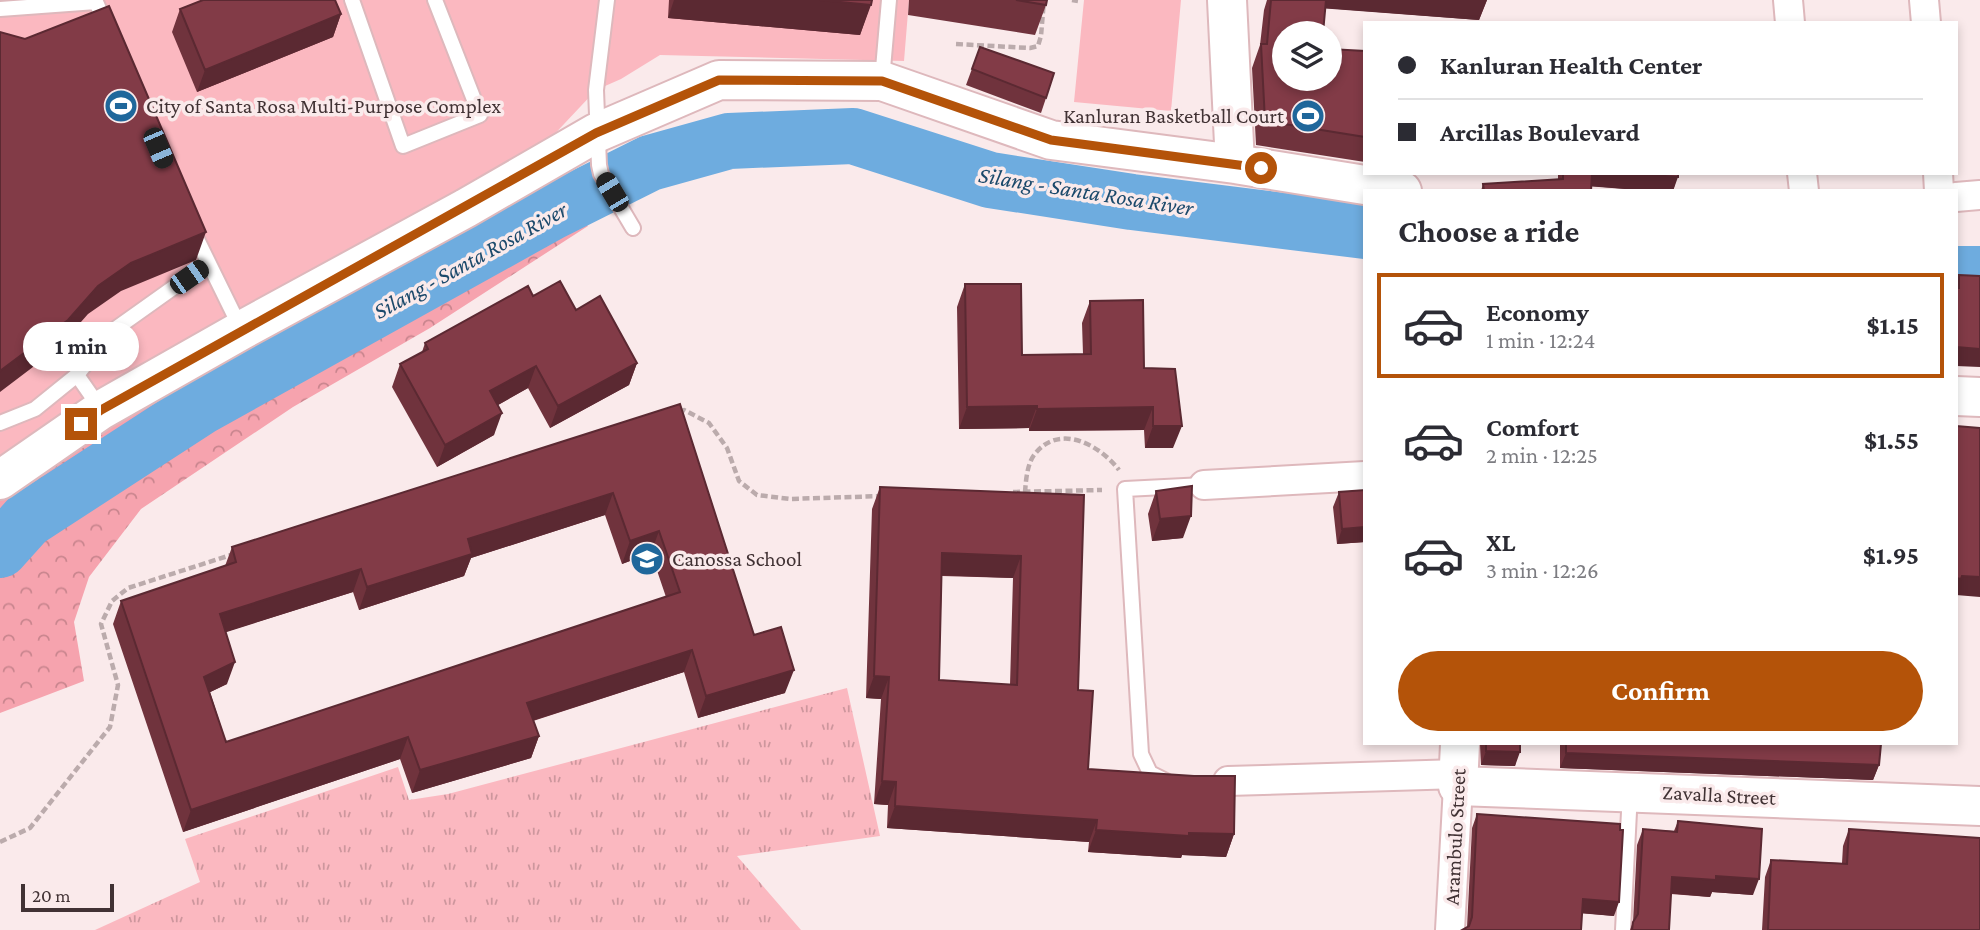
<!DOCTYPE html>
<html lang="en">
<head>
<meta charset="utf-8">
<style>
  :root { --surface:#fff; --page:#f2f2f3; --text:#2b2b33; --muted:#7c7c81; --line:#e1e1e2; --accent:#b45309 }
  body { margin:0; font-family:"Crimson Pro",serif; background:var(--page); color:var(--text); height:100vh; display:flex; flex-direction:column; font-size:26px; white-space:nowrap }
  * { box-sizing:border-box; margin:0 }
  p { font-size:23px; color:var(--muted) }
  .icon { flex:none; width:38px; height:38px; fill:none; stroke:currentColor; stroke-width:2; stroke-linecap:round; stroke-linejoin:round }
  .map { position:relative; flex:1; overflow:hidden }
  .details { position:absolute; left:1363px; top:189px; width:595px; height:556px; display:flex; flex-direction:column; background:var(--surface); border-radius:0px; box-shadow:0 4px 10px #0003 }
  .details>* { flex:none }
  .guide { position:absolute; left:1363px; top:21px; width:595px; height:154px; border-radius:0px; box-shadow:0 4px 10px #0003; display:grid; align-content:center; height:154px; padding:0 35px; background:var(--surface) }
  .buttons { position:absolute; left:1272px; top:21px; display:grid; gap:14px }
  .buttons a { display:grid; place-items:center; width:70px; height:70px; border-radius:50%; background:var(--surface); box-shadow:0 4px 10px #0003; font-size:35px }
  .scale { position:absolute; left:21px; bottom:18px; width:93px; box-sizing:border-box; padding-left:7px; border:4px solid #413234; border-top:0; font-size:19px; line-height:24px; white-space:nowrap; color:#413234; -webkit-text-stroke:5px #faeaeb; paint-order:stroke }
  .end { position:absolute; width:32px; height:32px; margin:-16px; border:9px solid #b45309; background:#fff; box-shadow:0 0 0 4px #fff }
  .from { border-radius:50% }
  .bubble { position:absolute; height:49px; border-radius:24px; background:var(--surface); box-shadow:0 4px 10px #0003; font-size:23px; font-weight:700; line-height:49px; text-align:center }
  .car { position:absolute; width:21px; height:42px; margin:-21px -10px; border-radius:9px; box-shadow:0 0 5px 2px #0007; background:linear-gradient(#222 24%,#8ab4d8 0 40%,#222 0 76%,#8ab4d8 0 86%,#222 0) }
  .guide b { display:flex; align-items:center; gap:24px; height:66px; font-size:26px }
  .guide b+b { border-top:2px solid var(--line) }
  .guide i { width:18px; height:18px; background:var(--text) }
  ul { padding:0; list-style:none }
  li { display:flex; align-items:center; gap:21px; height:105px; margin:0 14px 10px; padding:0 21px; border:4px solid transparent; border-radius:0px }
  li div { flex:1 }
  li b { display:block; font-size:26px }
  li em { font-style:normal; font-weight:700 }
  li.current { border-color:var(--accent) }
  li>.icon { width:63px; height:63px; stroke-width:1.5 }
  h2 { padding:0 35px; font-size:32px; line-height:84px }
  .action { display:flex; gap:14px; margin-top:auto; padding:14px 35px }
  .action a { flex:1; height:80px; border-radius:42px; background:var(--accent); color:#fff; font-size:28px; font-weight:700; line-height:80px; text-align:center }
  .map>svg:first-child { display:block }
</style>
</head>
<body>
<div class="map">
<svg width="1980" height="930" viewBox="0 0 1980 930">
  <defs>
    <pattern id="grass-tufts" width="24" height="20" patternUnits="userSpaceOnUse" patternTransform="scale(1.75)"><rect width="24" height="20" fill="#fbb8c0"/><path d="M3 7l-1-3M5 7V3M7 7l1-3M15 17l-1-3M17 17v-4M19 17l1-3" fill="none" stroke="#cd969d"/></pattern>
    <pattern id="forest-crowns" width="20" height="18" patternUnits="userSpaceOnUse" patternTransform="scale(1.75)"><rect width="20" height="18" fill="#f6a3ae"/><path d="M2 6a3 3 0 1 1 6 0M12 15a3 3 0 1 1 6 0" fill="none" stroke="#c9858e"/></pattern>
  </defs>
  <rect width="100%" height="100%" fill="#faeaeb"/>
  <path fill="url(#grass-tufts)" d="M847,688l33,148 -143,20 64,74h-706l105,-48 -15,-43 213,-72 11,33 39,-6z"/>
  <path fill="url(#forest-crowns)" d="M542,178l18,13 28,35 -158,102 -137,79 -152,102 -52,68 -15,45 10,59 -84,32v-214l148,-102z"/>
  <path fill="#fbb8c0" d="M0,0h909l-5,61 -244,-6 -39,24 -25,11 -47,50 -431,240 -118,79z
    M1084,0h97l-10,111 -97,-9z"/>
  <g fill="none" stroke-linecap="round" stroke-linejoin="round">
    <path stroke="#6eacdf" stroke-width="56" d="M1956,274h24
      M0,550l27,-30 174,-113 349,-194 100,-50 79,-22 124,-5 137,44 142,22 233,29"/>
    <defs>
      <path id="lane" d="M352,0l51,146 77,-31 -45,-115
        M607,0l-11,90 3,75 2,9 32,54
        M0,9l96,-7 10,23
        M882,80l7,-80
        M193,231l48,98
        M77,375l34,-43 97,-69
        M0,423l35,-14 42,-34 23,33
        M1166,781l-16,-8 -9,-19 -16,-265 79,-4
        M1623,930l7,-138"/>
      <path id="street" d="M1788,0l2,23
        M1924,0l2,23
        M1802,173l2,18
        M1938,173l1,18
        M1956,197l24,-2
        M1204,485l161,-9
        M1228,781l231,-7
        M1450,930l8,-144"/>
      <path id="secondary" d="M1227,0l8,164
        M1956,396l24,1
        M0,480l101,-70 141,-80 224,-122 130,-75 123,-53 163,1 169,59 184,24 167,27
        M1460,744l-2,42 522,20"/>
    </defs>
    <use href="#lane" stroke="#deb8bc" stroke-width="18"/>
    <use href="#street" stroke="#deb8bc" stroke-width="32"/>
    <use href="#secondary" stroke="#deb8bc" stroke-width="42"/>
    <path stroke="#bbabac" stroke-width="4.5" stroke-dasharray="7 3.5" stroke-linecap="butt" d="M1072,0l6,1
      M956,44l74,4 8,-2 3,-10 3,-36
      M679,412l5,-2 25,13 18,25 12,33 18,14 33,4 92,-3
      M1013,492l89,-2
      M1025,492c1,-12 2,-27 9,-37 25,-33 66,-10 85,15
      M0,842l30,-14 80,-101 8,-42 -17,-61 11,-23 16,-13 106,-34"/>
    <use href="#lane" stroke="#fff" stroke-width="14"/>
    <use href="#street" stroke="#fff" stroke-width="28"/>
    <use href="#secondary" stroke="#fff" stroke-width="38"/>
  </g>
  <path fill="#70333d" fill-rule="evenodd" d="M669,0h203l-12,35 -192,-17z
    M909,0h138l-1,5 -11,30 -127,-20z
    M1267,0h220l-8,20 -154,-12 -41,71 81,-28v111l-109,-17 -4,-77 8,-23 4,-35z
    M180,9l161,5 -8,23 -136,55 -25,-60z
    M980,47l66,51 -5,15 -75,-28z
    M1558,173h120l-5,18h-22l-60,-5v5h-110l2,-7 75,-4z
    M965,284l57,71 61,-1 -1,-31 8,-22 54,67 29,80h-28l-1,-18 -115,1v-3l-70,1 -2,-122z
    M533,296l43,14 61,53 -8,22 -79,43 -22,-40 -30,17 -4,30 -57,32 -45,-80 8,-23 22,-12 3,-9z
    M680,404l74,231 31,58 -87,25 -14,-46 -151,49 6,15 -8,22 -119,35 -12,-34 -217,73 -70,-208 8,-23 104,-35 7,-19zM605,515l17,49 29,-11 15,44 -440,145 -16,-50 17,-8 -2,-52 128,-40 6,18 105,-34 7,-18z
    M880,487l204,8 -6,195 10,79 146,65 -8,23 -44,-2 -1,3 -93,-6 1,-10 -202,-14 1,-23 -14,-1 7,-105 -15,-1 6,-189zM942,576l71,2 -3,107 -71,-5z
    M1365,490v52l-28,2 -4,-37 6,-15z
    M1156,491l27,47 -31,3 -4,-27z
    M1480,744h40l-5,22 -34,-1z
    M1560,744h321l-2,21 -6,15 -313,-12z
    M1477,814l137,102 -32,-3 -115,14 5,-99z
    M1678,821l75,74 -41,-3 -2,5 -39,-3 -2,36h-39l3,-8 4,-77 6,-16 31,2z
    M1849,829l131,101h-218l3,-53 6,-17 71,3 1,-17z"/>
  <path fill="#5b2932" d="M674,0h146l51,5 -11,30 -192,-17z
    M1322,0h165l-8,20 -160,-12z
    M341,14l-8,23 -136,55 8,-22z
    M1591,173h36l51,4 -5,14h-22l-65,-5z
    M206,232l-10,28 -75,31 -33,23 -30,34 -58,44v-21l98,-85 33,-23z
    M1956,347l24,2v18l-24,-1z
    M637,363l-8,22 -79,43 8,-22z
    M536,366l-8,22 -46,26 8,-23z
    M1037,406l-8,22 -70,1 8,-22z
    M1153,407l-9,23 -115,1 8,-22z
    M502,413l-8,22 -57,32 8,-22z
    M1153,426h29l-9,22h-28z
    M613,493l-8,22 -134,43 -7,18 -105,34 8,-23 101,-48z
    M1191,516l-8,22 -31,3 8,-22z
    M1365,527v15l-28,2 5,-15z
    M659,531l-8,22 -29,11 8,-23z
    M942,553l79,3 -8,22 -79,-3z
    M361,569l-8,23 -142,45 9,-23z
    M1962,576l18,1v20l-24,-2v-17z
    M692,650l-8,22 -165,53 8,-22z
    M235,662l-8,22 -31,15 8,-22z
    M794,670l-9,23 -87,25 8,-22z
    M874,676l15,1 -8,22 -15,-1z
    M539,736l-8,22 -119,35 8,-23z
    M408,737l-8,22 -217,73 8,-22z
    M1486,751l34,1 -5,14 -34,-1z
    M1566,753l313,12 -6,15 -313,-12z
    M882,781l14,1 -8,23 -14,-1z
    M895,806l202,14 -8,22 -202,-14z
    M1096,830l93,3 45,1 -8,23 -44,-2 -1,3 -93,-6z
    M1716,876l43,3 -6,16 -41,-3 -2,5 -44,-4 6,-16z
    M1583,899l36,3 -5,14 -36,-3z"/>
  <path fill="#823b47" stroke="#5b2932" stroke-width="2" fill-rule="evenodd" d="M203,0h132l6,14 -136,56 -25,-61z
    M820,0h52l-1,5z
    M1016,0h31l-1,5z
    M1271,0h55l-3,33h-39v46h46v-30l35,2v86l-100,-16 -4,-77h6z
    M109,6l97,226 -75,31 -33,23 -30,34 -68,51v-339l25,7z
    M980,47l74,26 -8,25 -74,-29z
    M1563,173h29l-1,18h-107l-1,-7 80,-5z
    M1627,173h51v4z
    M1959,275l21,1v73l-24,-2v-59h3z
    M560,281l16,29 24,-14 37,67 -79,43 -22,-40 -46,25 12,22 -57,32 -45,-81 28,-15 -3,-6 103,-57 5,10z
    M965,284h56l1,71 69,-1 -1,-53 53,-1 1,68 31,1 7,57h-29v-19l-116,2v-3l-70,1z
    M680,404l74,231 27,-8 13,43 -88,26 -14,-46 -165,53 12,33 -119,34 -12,-33 -217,73 -70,-209 115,-39 -4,-15zM613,493l17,48 29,-10 21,61 -454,150 -22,-65 31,-15 -15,-48 141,-45 6,18 105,-33 -4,-15z
    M1956,426l24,2v149l-18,-1 -1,3 -5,-1z
    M1192,486l-1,30 -31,3 -4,-28z
    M880,487l204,8 -6,195 15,1 -5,78 106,7h41l-1,58 -45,-1v3l-93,-6 1,-10 -202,-14 1,-24 -14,-1 7,-104 -15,-1zM942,553l79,3 -4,129 -78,-5z
    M1365,490v37l-23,2 -3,-37z
    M1486,744h34v8l-34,-1z
    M1566,744h315l-2,21 -313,-12z
    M1477,814l143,10v6h3l-4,72 -36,-3 -2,31h-119l7,-4 3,-9z
    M1678,821l84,8 -3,50 -43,-3v4l-44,-3 -3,53h-37l1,-8 5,-8 5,-85 34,3z
    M1849,829l131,9v92h-212l3,-70 76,4z"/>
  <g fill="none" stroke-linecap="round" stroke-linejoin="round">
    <path stroke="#b45309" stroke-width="9" d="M81,424l20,-14 495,-277 123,-53 163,1 169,59 210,28"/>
  </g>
  <defs>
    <symbol id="stadium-disc" viewBox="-11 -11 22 22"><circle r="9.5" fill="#1f679b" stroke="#faeaeb"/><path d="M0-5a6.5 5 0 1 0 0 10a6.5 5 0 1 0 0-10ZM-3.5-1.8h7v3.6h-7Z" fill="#fff"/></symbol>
    <symbol id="school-disc" viewBox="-11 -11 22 22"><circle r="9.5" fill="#1f679b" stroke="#faeaeb"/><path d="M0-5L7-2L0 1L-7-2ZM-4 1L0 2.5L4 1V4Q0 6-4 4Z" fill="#fff"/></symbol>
  </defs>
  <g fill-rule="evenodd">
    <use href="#stadium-disc" x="102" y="87" width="38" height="38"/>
    <use href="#stadium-disc" x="1289" y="97" width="38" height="38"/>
    <use href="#school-disc" x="628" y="540" width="38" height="38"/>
  </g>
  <g text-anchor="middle" stroke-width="7" stroke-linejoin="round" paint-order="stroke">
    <g font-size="21" fill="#413234" stroke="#faeaeb" text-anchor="start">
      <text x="146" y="113">City of Santa Rosa Multi-Purpose Complex</text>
      <text x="1284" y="123" text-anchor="end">Kanluran Basketball Court</text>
      <text x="672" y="566">Canossa School</text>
    </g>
    <g font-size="21" fill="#413234" stroke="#faeaeb">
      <text transform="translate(1719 795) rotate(3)" y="7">Zavalla Street</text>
      <text transform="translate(1455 837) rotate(-87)" y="7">Arambulo Street</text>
    </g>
    <g font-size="23" font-style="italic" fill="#1b496b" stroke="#faeaeb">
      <text transform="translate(1086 191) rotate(9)" y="8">Silang - Santa Rosa River</text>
      <text transform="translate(470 260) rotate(-29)" y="8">Silang - Santa Rosa River</text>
    </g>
  </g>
</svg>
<div class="buttons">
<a><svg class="icon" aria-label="layers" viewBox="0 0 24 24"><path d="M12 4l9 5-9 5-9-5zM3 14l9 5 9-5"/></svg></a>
</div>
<div class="scale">20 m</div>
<i class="end from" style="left:1261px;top:168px"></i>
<i class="end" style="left:81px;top:424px"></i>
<div class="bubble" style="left:23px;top:322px;width:116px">1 min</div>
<i class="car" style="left:158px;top:148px;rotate:157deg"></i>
<i class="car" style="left:612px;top:192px;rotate:329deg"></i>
<i class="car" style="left:189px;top:277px;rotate:55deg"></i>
<div class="guide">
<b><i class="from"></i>Kanluran Health Center</b>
<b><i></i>Arcillas Boulevard</b>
</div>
<section class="details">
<h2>Choose a ride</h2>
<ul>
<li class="current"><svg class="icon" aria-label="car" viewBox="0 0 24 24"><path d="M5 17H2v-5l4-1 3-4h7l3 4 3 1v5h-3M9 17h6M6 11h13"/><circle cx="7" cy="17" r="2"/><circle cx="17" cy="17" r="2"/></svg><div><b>Economy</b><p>1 min · 12:24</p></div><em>$1.15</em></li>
<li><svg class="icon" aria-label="car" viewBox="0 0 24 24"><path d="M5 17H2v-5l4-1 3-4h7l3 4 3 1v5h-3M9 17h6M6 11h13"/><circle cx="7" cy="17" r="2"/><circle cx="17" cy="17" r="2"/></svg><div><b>Comfort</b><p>2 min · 12:25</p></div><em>$1.55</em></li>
<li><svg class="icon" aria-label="car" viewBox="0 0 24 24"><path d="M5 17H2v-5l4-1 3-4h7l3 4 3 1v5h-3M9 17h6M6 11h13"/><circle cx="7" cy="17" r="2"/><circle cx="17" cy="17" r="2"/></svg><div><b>XL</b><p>3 min · 12:26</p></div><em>$1.95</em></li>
</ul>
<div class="action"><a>Confirm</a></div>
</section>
</div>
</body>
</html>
